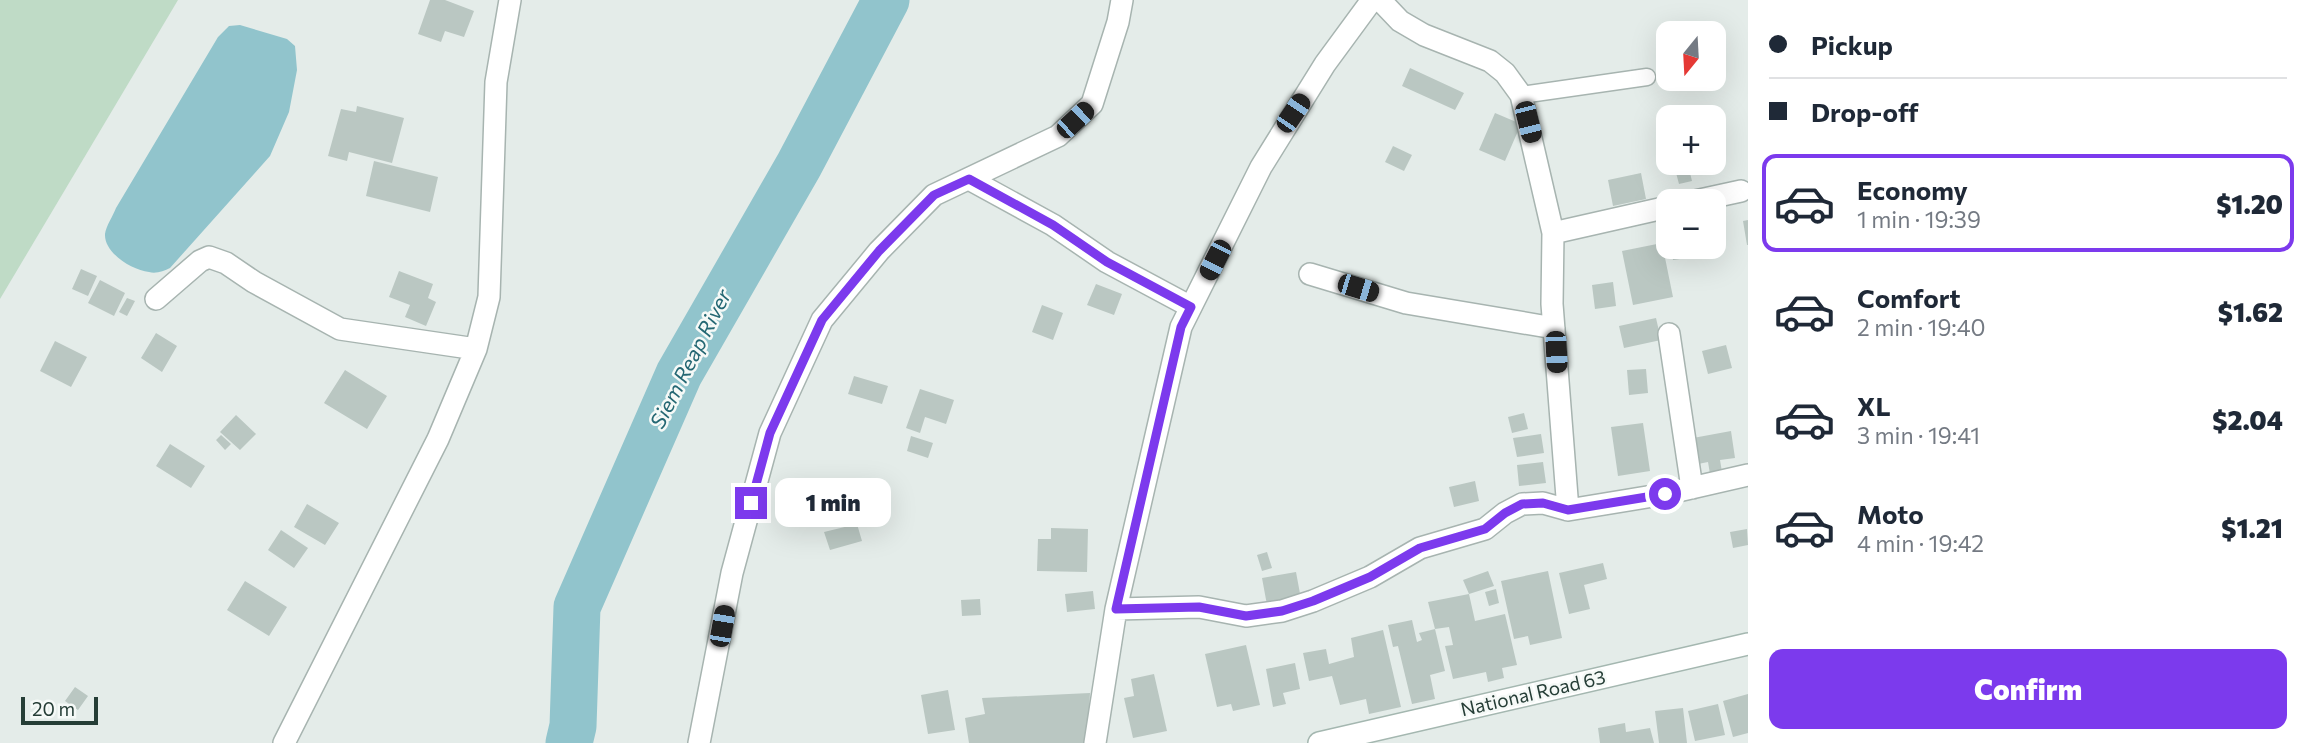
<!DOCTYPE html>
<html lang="en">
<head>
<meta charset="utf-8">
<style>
  :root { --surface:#fff; --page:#f6f6f7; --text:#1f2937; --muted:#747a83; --line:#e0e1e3; --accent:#7c3aed }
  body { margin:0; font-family:Commissioner,sans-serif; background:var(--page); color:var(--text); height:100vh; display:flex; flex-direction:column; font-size:26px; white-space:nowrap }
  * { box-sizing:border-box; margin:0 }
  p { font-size:23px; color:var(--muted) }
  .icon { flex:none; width:38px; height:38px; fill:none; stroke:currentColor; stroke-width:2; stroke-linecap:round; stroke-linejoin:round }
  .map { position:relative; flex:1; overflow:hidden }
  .details { display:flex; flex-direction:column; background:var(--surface); width:560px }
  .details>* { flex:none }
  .top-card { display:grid; align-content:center; height:154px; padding:0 21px; background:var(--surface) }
  .needle { width:46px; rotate:198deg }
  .fabs { position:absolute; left:1656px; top:21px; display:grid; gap:14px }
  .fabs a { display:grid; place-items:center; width:70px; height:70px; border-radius:14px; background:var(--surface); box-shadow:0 7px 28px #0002; font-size:35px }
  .scale { position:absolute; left:21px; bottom:18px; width:77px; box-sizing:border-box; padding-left:7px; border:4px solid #253d36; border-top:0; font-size:19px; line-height:24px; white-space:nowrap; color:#253d36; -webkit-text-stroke:5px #f5f9f7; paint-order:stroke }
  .end { position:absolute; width:32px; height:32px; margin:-16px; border:9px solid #7c3aed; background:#fff; box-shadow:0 0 0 4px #fff }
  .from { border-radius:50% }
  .bubble { position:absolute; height:49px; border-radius:14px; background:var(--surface); box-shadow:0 7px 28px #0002; font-size:23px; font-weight:800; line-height:49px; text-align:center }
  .car { position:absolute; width:21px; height:42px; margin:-21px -10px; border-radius:9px; box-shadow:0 0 5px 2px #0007; background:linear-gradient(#222 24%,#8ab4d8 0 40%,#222 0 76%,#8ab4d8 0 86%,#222 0) }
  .top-card b { display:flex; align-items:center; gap:24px; height:66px; font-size:26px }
  .top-card b+b { border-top:2px solid var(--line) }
  .top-card i { width:18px; height:18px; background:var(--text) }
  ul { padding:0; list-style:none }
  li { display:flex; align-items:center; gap:21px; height:98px; margin:0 14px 10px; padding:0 7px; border:4px solid transparent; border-radius:14px }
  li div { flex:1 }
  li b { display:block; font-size:26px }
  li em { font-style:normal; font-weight:800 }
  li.selected { border-color:var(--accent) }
  li>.icon { width:63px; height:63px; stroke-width:1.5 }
  .action { display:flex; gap:14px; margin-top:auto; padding:14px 21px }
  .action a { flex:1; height:80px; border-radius:14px; background:var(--accent); color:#fff; font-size:28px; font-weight:800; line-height:80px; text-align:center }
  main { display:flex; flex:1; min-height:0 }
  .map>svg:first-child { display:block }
</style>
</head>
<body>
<main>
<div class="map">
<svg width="1748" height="743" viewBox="0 0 1748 743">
  <rect width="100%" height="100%" fill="#e4ece9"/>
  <path fill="#bfdbc6" d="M0,0h178l-178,299z"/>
  <path fill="#91c4cc" d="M240,25l47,14 8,7 2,24 -8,42 -19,44 -100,112c-6,3 -14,6 -21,4 -17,-2 -45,-19 -44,-38 1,-8 8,-18 11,-26l102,-171 11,-11z"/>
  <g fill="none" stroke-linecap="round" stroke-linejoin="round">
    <path stroke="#91c4cc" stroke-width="47" d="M569,743l4,-17 4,-119 102,-233 120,-209 87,-165"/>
  </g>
  <path fill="#bac7c2" d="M430,0h15l29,11 -10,26 -19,-6 -4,11 -23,-8z
    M1410,68l54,25 -9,17 -53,-24z
    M357,106l47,12 -12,45 -43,-11 -2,9 -19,-5 13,-47 15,3z
    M1495,113l26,11 -16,37 -26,-11z
    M1393,146l19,9 -8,16 -19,-9z
    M374,161l64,16 -8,35 -64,-16z
    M1688,165l4,16 -13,3 -4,-15z
    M1641,173l5,26 -33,7 -5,-26z
    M1748,220v25h-1l-4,-24z
    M1662,243l11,54 -40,8 -11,-54z
    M1671,247h14l2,11 -14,2z
    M81,269l16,7 -9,20 -16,-7z
    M399,271l34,13 -5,14 8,4 -10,24 -21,-9 5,-12 -21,-8z
    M100,280l25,13 -11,23 -26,-13z
    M1613,282l3,24 -21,3 -3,-24z
    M1096,284l26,10 -8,21 -27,-10z
    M127,298l8,3 -8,15 -8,-4z
    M1042,305l21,8 -10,27 -21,-8z
    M1656,318l5,22 -37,8 -5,-22z
    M156,333l21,13 -15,26 -21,-14z
    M55,341l32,16 -16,30 -31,-16z
    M1726,345l6,23 -24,6 -6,-23z
    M1646,369l2,24 -19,2 -2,-25z
    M345,370l42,26 -20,33 -43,-26z
    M854,376l34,10 -6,18 -34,-10z
    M920,389l34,11 -8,24 -21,-7 -5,16 -14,-5z
    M1524,413l4,16 -16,4 -4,-16z
    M236,415l20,19 -16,16 -20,-18z
    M1643,423l7,48 -32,5 -7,-49z
    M1731,431l4,27 -15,2 2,12 -12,2 -2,-12 -10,2 -5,-26z
    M1541,434l3,19 -27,4 -4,-19z
    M221,435l10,9 -6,6 -9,-10z
    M911,436l22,7 -5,15 -21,-7z
    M170,444l35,22 -14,22 -35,-22z
    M1543,462l3,21 -27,3 -2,-21z
    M1475,481l4,20 -25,6 -5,-20z
    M307,504l32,19 -14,22 -31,-18z
    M857,524l5,17 -32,9 -6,-18z
    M1051,528l37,1 -1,43 -50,-1 1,-32h13z
    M1747,529l1,16 -15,3 -3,-16z
    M281,530l27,18 -14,20 -26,-18z
    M1267,552l5,16 -10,3 -5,-16z
    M1603,563l4,16 -23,6 6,24 -21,5 -10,-41z
    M1488,571l6,15 -25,8 -6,-14z
    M1548,571l14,67 -32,7 -2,-9 -14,3 -13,-58z
    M1296,572l5,27 -34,6 -5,-27z
    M245,581l42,26 -18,29 -42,-26z
    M1496,589l3,14 -10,3 -4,-14z
    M1093,591l2,18 -28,3 -2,-18z
    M1469,594l6,27 30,-7 12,51 -15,3 2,10 -16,4 -2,-10 -33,7 -8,-33 8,-1 -4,-18 -14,2 -7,-27z
    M980,599l1,16 -19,1 -1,-16z
    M1412,620l5,22 5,-2 -3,-7 16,-4 10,42 -15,4 5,24 -23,5 -14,-58 -5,1 -5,-22z
    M1383,630l18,77 -32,7 -3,-15 -26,6 -8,-29 -23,5 -6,-28 23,-4 3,15 25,-7 -3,-19z
    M1246,645l14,60 -27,6 -2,-7 -14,3 -12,-53z
    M1295,663l5,26 -17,4 3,11 -13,3 -7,-38z
    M1154,674l13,57 -34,7 -9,-40 10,-2 -3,-17z
    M75,687l13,9 -10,14 -13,-9z
    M948,690l7,40 -27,4 -7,-39z
    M1090,693l-3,50h-118l-4,-25 20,-4 -3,-16z
    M1748,694v39l-15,4 -10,-36z
    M1718,704l7,31 -30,6 -7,-30z
    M1683,708l4,35h-28l-4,-32z
    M1625,723l1,9 24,-4 4,15h-54l-2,-15z"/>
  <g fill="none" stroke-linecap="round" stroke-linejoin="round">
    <defs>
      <path id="lane" d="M1521,95l126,-18"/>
      <path id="street" d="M1380,0l20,21 24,14 66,26 15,12 16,22 32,138 -1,71 16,206
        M969,179l84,46 54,37 84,45
        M1695,201l46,-10
        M1553,233l115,-26
        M1310,274l96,29 148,25
        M156,299l44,-38 9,-4 17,6 28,19 86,47 136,20
        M1669,334l23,154
        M1116,609l83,-2 47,9 36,-5 31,-10 57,-24 50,-29 65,-19 20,-16 17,-9 21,-1 25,7 97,-16 83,-19
        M284,743l154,-304 38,-90 13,-52 7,-215 14,-82
        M699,743l33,-170 38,-140 52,-113 57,-69 55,-56 124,-59 34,-32 26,-82 4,-22
        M1095,743l21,-134 65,-282 80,-160 64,-103 47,-64"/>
      <path id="secondary" d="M1319,743l429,-99"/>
    </defs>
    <use href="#lane" stroke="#a7b4b0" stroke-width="19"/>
    <use href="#street" stroke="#a7b4b0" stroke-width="24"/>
    <use href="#secondary" stroke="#a4b7b0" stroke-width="24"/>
    <use href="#lane" stroke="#fff" stroke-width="16"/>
    <use href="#street" stroke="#fff" stroke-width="21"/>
    <use href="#secondary" stroke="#fff" stroke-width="21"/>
  </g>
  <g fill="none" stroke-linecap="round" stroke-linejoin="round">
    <path stroke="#7c3aed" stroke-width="9" d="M751,503l19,-70 52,-113 57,-69 55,-56 35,-16 84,46 54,37 84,45 -10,20 -65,282 83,-2 47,9 36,-5 31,-10 57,-24 50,-29 65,-19 20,-16 17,-9 21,-1 25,7 97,-16"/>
  </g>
  <g text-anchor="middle" stroke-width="5" stroke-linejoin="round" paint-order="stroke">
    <g font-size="19" fill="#253d36" stroke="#f5f9f7">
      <text transform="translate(1533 693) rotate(-13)" y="7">National Road 63</text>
    </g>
    <g font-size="21" font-style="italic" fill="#246773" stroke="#f5f9f7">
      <text transform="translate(691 359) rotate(-63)" y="7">Siem Reap River</text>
    </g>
  </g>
</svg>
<div class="fabs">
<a><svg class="needle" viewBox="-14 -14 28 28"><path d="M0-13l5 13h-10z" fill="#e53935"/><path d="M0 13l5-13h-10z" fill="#747a83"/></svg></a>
<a>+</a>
<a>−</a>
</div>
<div class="scale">20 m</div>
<i class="end from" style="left:1665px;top:494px"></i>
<i class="end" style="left:751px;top:503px"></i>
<div class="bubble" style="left:775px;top:478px;width:116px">1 min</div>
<i class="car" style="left:1293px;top:113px;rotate:34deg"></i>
<i class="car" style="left:1075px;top:120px;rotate:47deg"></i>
<i class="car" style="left:1528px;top:122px;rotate:166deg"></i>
<i class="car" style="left:1215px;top:260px;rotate:207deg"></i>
<i class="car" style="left:1358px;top:288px;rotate:107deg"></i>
<i class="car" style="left:1556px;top:352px;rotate:177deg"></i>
<i class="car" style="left:722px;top:626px;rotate:10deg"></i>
</div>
<section class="details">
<div class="top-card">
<b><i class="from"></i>Pickup</b>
<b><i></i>Drop-off</b>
</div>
<ul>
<li class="selected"><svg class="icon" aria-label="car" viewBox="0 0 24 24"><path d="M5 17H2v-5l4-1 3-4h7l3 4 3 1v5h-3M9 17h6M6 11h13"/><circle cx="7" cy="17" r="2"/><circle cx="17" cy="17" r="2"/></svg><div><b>Economy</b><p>1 min · 19:39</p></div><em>$1.20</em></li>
<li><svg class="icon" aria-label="car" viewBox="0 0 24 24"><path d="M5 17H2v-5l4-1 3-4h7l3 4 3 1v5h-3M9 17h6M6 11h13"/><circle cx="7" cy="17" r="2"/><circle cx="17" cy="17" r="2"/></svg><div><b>Comfort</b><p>2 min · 19:40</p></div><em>$1.62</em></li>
<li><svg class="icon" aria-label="car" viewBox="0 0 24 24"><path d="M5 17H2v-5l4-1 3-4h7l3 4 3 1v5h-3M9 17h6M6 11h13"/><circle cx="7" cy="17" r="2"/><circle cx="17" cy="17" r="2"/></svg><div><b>XL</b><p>3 min · 19:41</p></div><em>$2.04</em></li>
<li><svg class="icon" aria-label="car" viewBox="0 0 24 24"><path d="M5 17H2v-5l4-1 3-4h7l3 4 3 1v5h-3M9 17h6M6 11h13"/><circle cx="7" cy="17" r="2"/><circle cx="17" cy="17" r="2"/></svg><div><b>Moto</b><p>4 min · 19:42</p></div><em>$1.21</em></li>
</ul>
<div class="action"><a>Confirm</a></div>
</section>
</main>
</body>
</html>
